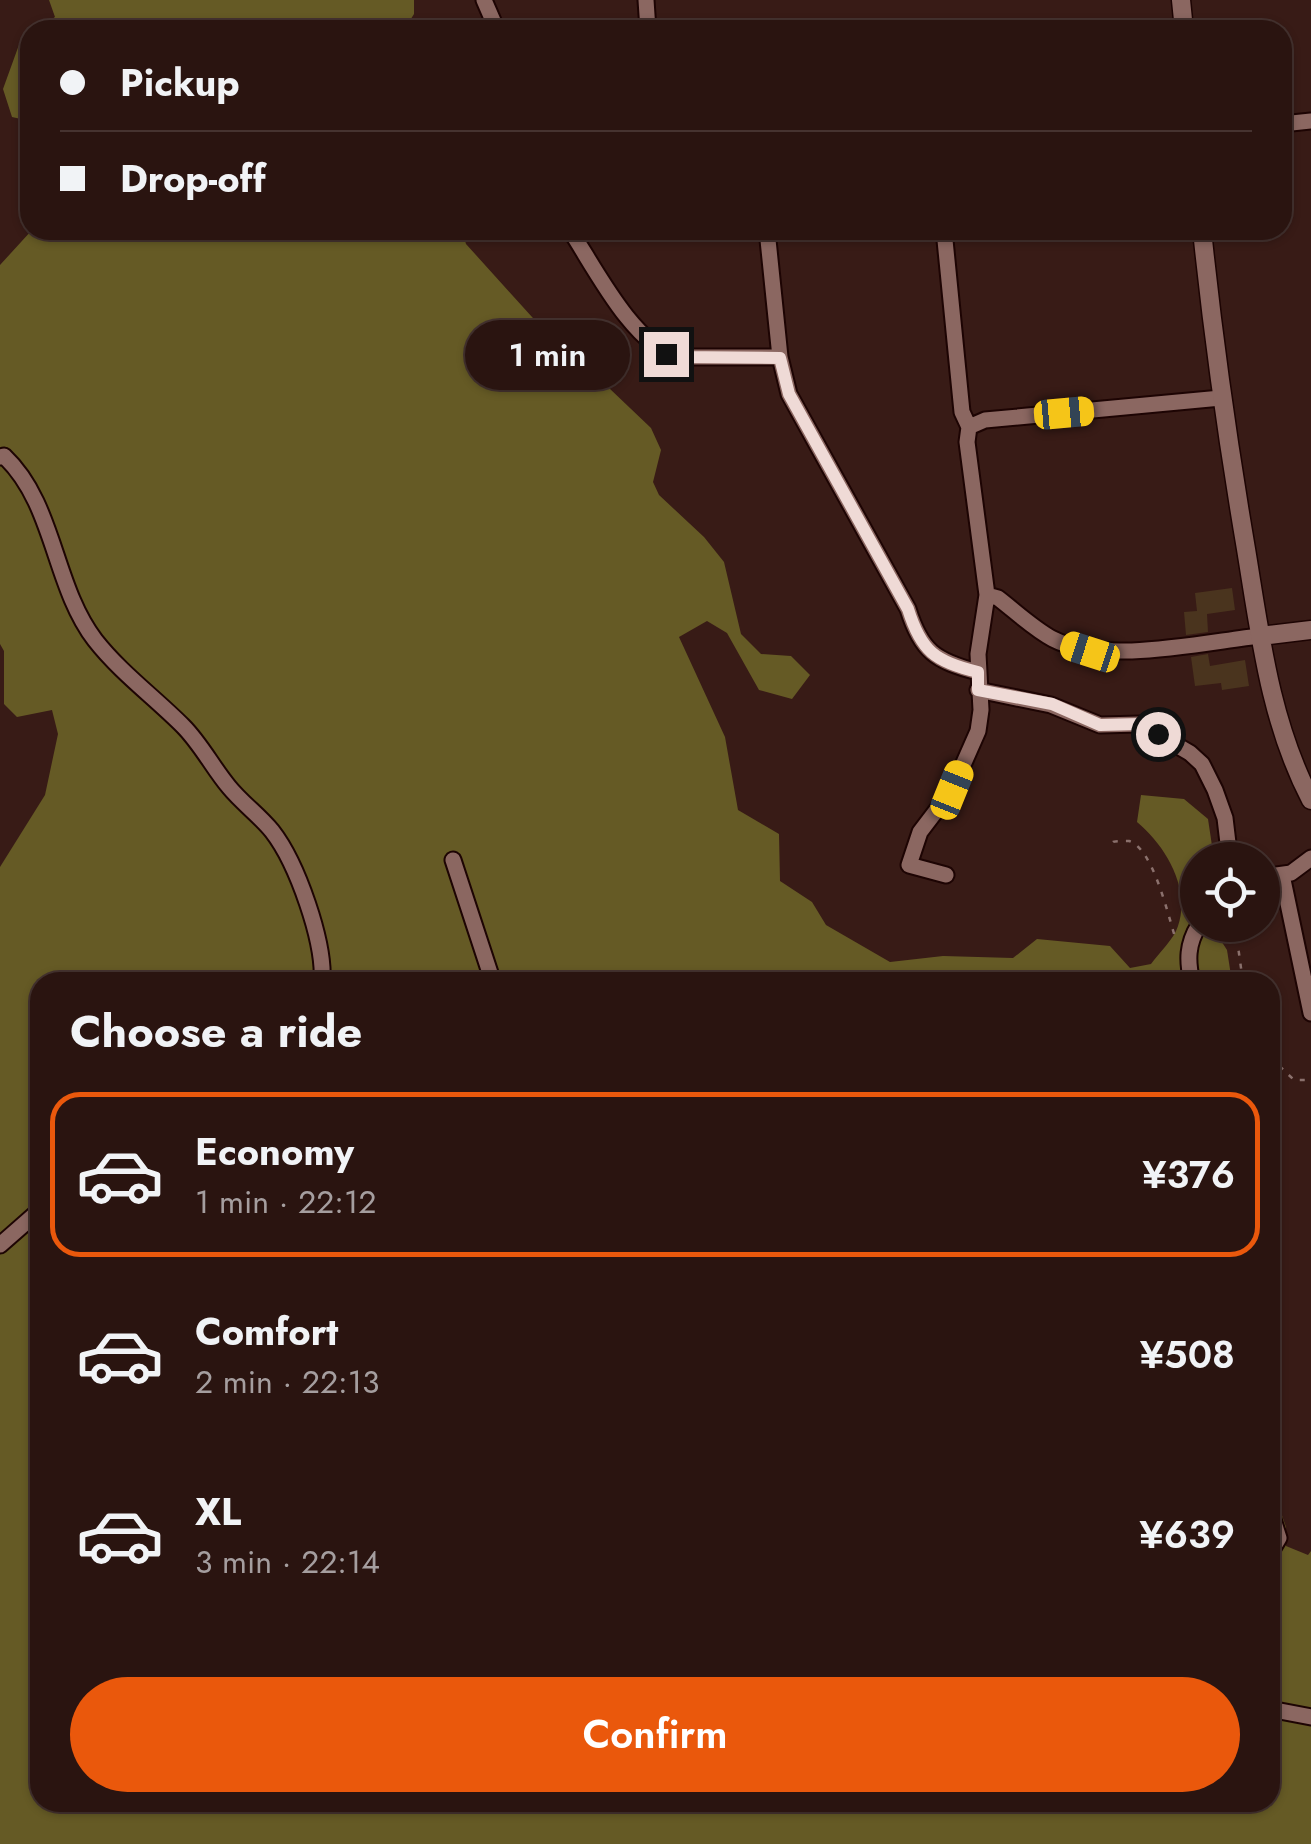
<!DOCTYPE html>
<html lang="en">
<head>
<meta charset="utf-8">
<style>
  :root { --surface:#2a1410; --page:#36211e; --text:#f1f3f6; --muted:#a59e9f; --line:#463330; --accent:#ea580c }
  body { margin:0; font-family:Jost,sans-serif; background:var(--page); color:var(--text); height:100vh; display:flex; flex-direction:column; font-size:38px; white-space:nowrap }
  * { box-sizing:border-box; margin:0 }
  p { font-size:32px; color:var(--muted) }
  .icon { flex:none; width:55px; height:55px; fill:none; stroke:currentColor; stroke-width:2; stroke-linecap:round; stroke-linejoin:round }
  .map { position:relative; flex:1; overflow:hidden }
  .panel { position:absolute; left:30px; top:972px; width:1250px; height:840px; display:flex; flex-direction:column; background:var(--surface); border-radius:30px; box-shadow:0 2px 8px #0004,0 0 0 2px var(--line) }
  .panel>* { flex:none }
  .guide { position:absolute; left:20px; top:20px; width:1272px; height:220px; border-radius:30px; box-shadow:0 2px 8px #0004,0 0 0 2px var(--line); display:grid; align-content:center; height:220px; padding:0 40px; background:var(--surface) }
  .tools { position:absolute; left:1180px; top:842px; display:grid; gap:20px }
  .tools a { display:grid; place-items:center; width:100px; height:100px; border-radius:50%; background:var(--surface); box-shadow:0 2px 8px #0004,0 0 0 2px var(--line); font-size:50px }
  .end { position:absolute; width:45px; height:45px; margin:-22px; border:12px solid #efdad6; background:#111; box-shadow:0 0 0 5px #111 }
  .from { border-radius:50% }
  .bubble { position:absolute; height:70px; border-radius:35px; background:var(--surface); box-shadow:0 2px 8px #0004,0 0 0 2px var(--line); font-size:32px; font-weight:600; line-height:70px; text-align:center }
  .car { position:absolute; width:30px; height:60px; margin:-30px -15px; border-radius:12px; box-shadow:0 0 8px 2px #0007; background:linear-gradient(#f5c518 24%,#345 0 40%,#f5c518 0 76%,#345 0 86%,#f5c518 0) }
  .guide b { display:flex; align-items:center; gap:35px; height:95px; font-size:38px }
  .guide b+b { border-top:2px solid var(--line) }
  .guide i { width:25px; height:25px; background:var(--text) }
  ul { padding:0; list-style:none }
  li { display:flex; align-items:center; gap:30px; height:165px; margin:0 20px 15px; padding:0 20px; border:5px solid transparent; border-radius:30px }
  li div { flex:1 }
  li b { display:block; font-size:38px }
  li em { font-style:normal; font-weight:600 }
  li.current { border-color:var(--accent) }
  li>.icon { width:90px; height:90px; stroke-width:1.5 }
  h2 { padding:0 40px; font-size:45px; line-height:120px }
  .primary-button { display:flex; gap:20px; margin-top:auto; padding:20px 40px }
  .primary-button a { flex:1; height:115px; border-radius:60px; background:var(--accent); color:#fff; font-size:40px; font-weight:600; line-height:115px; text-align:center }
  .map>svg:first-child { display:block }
</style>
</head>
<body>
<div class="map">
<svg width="1311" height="1844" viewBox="0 0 1311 1844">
  <rect width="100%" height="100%" fill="#381b16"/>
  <path fill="#655a25" d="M49,0h365v14l-10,16h-368l19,-13z
    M30,35v86l-18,-4 -9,-28 17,-47z
    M32,230h430l4,14 76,84 37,18 22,21 8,21 42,40 10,22 -8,32 6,13 45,42 20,25 17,72 20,20 30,2 19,19 -18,24 -33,-9 -32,-57 -20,-12 -28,16 46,100 13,73 41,24 1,47 32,21 14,23 64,37 53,-6 70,2 24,-19 73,7 20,22 21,-4c8,-11 23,-25 27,-38 13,-38 -13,-81 -41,-104l4,-27 43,4 24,20 6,40 -16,1v65h13l16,25 5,32h-1192v820h1230v-321l16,46v19l22,9 3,-4v293h-1311v-977l45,-72 13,-61 -6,-24 -35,7 -13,-13v-53l-4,-7v-379z
    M1270,1191h5l1,57 -6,88z"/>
  <path fill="#4a341e" d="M1232,588l3,22 -28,4 1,18 -22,3 -2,-23 13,-1 -2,-18z
    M1208,654l2,12 35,-6 4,26 -27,4 -1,-7 -26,3 -4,-29z"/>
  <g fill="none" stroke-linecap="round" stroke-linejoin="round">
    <defs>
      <path id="minor" d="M484,0l13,30
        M646,0l2,30
        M1282,124l29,-3
        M570,230c25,38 62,113 107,127h103
        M767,230l13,127 9,37 119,215c13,42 27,52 70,63
        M944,230l18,182 7,15 -2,15 20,153 -9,59 3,56 -3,21 -26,59 -32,42 -11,33 37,10
        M969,427l16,-7 236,-22
        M0,457l4,-1c51,48 49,129 91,184 25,32 59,57 88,86 18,18 30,42 46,61 13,16 30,28 43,44 25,32 53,111 50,151
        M987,595l11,3c17,13 36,31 55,41 50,26 152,3 207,-3
        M978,690l73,15 49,20 40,-1 50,29 12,11 13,26 10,28 5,42
        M453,860l40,122
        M1282,875l29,138
        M1262,877l29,-4 20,-15
        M1192,982c-5,-21 -5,-38 7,-57
        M0,1245l40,-35
        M1270,1510l9,28 -9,15
        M1270,1709l41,8"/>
      <path id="tertiary" d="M1181,0l3,30
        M1202,230c11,107 26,213 44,319 14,85 24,173 65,251
        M1260,636l51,-6"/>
    </defs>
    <use href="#minor" stroke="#1d0403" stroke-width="19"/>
    <use href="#tertiary" stroke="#1d0403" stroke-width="21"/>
    <path stroke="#8b716d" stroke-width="2.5" stroke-dasharray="5 8" stroke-linecap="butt" d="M1113,842c1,-1 14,-1 16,-1 24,7 39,74 46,96
      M1235,925l8,57
      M1270,1057l24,23h17"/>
    <use href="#minor" stroke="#8b6761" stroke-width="15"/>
    <use href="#tertiary" stroke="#8b6761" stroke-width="18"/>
  </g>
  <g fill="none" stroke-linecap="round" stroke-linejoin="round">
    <path stroke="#efdad6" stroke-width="12" d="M666,354l11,3 103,1 9,36 119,215c13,42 27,53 70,63v18l74,14 48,21 40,-1 18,10"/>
  </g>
</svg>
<div class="tools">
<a><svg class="icon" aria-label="locate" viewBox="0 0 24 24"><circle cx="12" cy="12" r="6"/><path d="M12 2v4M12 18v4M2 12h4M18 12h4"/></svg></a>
</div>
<i class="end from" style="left:1158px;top:734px"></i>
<i class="end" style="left:666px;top:354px"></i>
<div class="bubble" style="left:465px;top:320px;width:165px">1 min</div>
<i class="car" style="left:1064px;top:413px;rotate:85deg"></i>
<i class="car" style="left:1090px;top:652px;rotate:288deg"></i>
<i class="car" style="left:952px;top:790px;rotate:22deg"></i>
<div class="guide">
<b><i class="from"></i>Pickup</b>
<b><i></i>Drop-off</b>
</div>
<section class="panel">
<h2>Choose a ride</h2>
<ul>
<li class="current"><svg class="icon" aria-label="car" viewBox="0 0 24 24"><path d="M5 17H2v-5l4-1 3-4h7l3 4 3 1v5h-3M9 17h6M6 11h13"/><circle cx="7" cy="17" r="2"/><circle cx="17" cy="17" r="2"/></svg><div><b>Economy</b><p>1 min · 22:12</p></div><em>¥376</em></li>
<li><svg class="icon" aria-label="car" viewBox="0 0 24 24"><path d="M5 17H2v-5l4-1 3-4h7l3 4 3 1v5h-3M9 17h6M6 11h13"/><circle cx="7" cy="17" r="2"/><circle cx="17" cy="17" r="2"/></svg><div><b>Comfort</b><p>2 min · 22:13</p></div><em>¥508</em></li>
<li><svg class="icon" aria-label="car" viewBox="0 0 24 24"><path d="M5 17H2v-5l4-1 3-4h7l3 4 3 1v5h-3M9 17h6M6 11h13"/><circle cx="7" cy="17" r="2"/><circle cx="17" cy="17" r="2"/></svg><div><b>XL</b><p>3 min · 22:14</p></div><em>¥639</em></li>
</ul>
<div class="primary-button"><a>Confirm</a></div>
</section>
</div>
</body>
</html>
